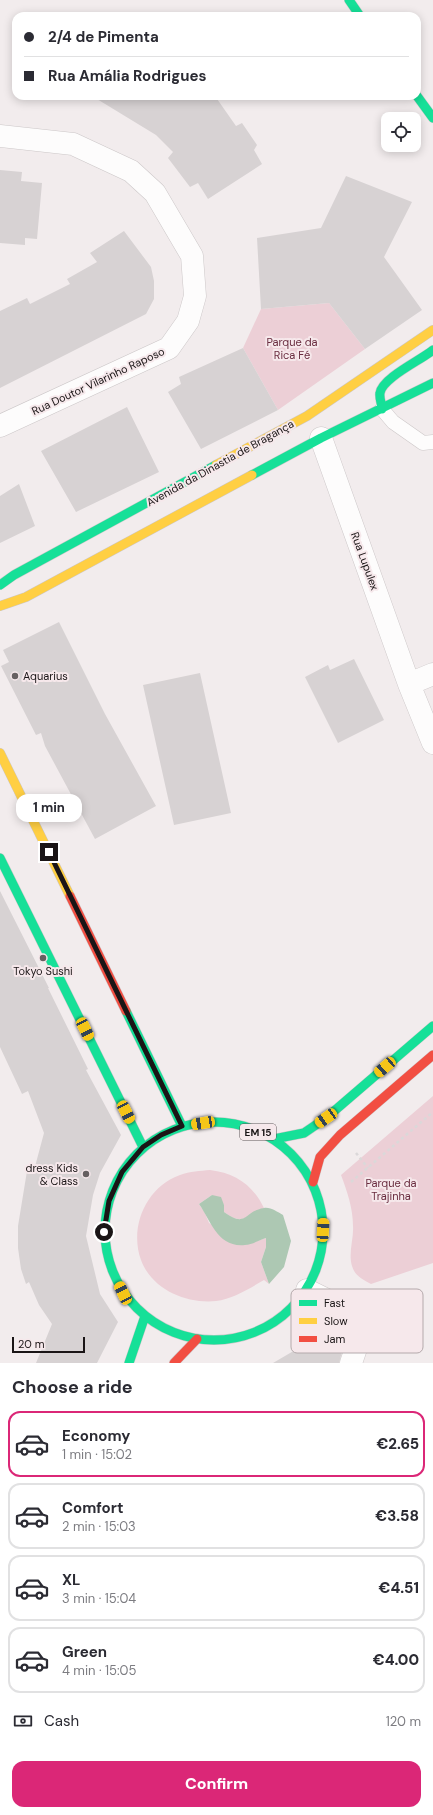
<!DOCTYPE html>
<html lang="en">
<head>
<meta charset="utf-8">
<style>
  :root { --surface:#fff; --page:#f7f7f7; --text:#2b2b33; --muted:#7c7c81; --line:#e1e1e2; --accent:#db2777 }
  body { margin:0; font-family:"DM Sans",sans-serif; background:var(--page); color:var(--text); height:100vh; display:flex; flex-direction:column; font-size:15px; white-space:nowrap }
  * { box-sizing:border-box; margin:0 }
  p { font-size:13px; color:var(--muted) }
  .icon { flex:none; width:22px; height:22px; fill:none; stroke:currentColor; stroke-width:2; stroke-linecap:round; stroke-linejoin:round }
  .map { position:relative; height:1363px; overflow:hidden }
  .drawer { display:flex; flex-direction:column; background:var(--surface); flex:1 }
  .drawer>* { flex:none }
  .top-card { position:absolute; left:12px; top:12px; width:409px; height:88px; border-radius:12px; box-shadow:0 2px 10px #0003; display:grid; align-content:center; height:88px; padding:0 12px; background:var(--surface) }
  .buttons { position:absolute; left:381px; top:112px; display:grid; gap:8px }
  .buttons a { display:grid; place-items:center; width:40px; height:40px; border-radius:8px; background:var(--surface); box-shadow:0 2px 10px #0003; font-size:20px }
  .scale { position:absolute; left:12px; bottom:10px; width:73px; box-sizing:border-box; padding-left:4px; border:2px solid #1a1516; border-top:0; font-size:11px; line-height:14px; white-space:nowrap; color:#1a1516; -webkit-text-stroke:3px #f6e8eb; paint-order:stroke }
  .end { position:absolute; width:18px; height:18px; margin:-9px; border:5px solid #1a1516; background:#fff; box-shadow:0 0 0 2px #fff }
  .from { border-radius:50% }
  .bubble { position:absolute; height:28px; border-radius:12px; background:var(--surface); box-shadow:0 2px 10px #0003; font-size:13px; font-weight:800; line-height:28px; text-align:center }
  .car { position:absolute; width:12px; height:24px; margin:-12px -6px; border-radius:5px; box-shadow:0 0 3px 1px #0007; background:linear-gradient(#f5c518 24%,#345 0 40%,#f5c518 0 76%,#345 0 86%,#f5c518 0) }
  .top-card b { display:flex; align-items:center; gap:14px; height:38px; font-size:15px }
  .top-card b+b { border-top:1px solid var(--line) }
  .top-card i { width:10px; height:10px; background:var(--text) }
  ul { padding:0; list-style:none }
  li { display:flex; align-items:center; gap:12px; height:66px; margin:0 8px 6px; padding:0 4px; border:2px solid var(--line); border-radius:12px }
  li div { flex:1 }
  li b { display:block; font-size:15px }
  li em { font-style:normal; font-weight:800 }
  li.current { border-color:var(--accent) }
  li>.icon { width:36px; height:36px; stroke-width:1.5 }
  h2 { padding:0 12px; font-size:18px; line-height:48px }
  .pay { display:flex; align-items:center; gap:10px; height:44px; padding:0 12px; font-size:15px }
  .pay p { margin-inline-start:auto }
  .button { display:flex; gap:8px; margin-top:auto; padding:8px 12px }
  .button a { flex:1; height:46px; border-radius:12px; background:var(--accent); color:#fff; font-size:16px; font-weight:800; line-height:46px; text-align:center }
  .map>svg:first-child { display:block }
</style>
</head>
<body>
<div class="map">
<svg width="433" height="1363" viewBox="0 0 433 1363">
  <rect width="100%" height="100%" fill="#f2eced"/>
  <path fill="#eccfd6" d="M329,303l36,46 -87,61 -35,-62 18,-39z
    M433,1096v167l-62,21c-9,-5 -16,-8 -19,-18 -4,-13 2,-28 1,-40 0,-18 -6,-35 -12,-51z
    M210,1170c25,3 43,15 54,38 -19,8 -21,18 -40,4v-7l-12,-10 -13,9 6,9 4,10 36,22 21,-7v9l-5,15 8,22 -5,-4c-14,8 -31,19 -48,21 -29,3 -64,-11 -75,-41 -12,-33 5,-73 39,-85 10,-4 20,-4 30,-5z"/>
  <path fill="#adc8b3" d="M212,1195l9,2 3,8v7c23,17 20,-1 40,-4 7,-1 13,4 19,7l8,26 -7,26 -15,17 -8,-22 5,-15v-9c-7,2 -14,7 -21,7 -27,3 -34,-24 -46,-41z"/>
  <path fill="#d7d2d3" d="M92,96h123l21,30 6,-3 15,22 -3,5 8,14 -54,35 -10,-16 -8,4 -22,-29 5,-6 -17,-17z
    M0,170l22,2 -1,9 21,2 -5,56 -12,-1v7l-25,-2z
    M346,176l66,26 -28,55 38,53 -57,39 -36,-46 -68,6 -4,-71 64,-10z
    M124,231l27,36 3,14v18l-8,15 -146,74v-77l27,-13 3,6 40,-20 -3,-5 30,-17 -7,-9z
    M243,348l35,62 -77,39 -33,-57 13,-8 -2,-7z
    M127,407l32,65 -83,40 -35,-61z
    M19,484l16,42 -35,17v-47z
    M59,622l46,92 51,92 -61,33 -50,-93 -4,-13 -5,2 -35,-69 8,-4 -6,-12z
    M354,659l30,61 -46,23 -33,-66 23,-12 2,5z
    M200,673l31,140 -57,12 -31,-140z
    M0,891l49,97h-1l40,81 -2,1 35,65 -21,38 -7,22 -7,41 14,58 18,28 -21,41h-61l16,-39 -13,-19 -10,-23 -3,2 -5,-15 -3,-21v-22l9,-55 6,3 11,-41 -16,-42 -6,3 -22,-47z
    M314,1339l28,13 -3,11h-66z"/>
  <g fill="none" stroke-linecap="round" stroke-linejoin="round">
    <defs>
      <path id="lane" d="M382,409l11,13 30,21 10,-1"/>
      <path id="street" d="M0,136l73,8 58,27 24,22 37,63 3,40 -7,25 -19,27 -169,78
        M321,438l88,246 24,59
        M409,684l24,-10
        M307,1290l59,29 -15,44"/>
      <path id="fast" d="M349,0l11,16
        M417,96l16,22
        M382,409c0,-5 -3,-11 -2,-16 2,-15 41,-33 53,-43
        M252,475l69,-37 112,-55
        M0,585l14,-10 202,-110
        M0,858l143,289
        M126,1011l56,115
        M105 1231a109 109 0 1 1 218 0a109 109 0 1 1-218 0Z
        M274,1139l30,-6 22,-15 107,-92
        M129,1363l16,-47"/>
      <path id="slow" d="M216,465l91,-49 126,-86
        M0,606l26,-9 226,-122
        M0,753l70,143"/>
      <path id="jam" d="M70,896l56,115
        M313,1182l7,-25 20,-22 93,-80
        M174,1363l23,-24"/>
    </defs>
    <use href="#lane" stroke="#ccc7c8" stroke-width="15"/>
    <use href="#street" stroke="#ccc7c8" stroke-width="23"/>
    <use href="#fast" stroke="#ccc7c8" stroke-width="10"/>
    <use href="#slow" stroke="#ccc7c8" stroke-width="10"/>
    <use href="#jam" stroke="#ccc7c8" stroke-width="10"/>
    <path stroke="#dbd8d9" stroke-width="2.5" stroke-dasharray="3 3" stroke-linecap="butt" d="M356,1153l12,15
      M351,1182l82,-70"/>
    <use href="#lane" stroke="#fdfcfc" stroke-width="14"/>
    <use href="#street" stroke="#fdfcfc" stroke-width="22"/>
    <use href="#fast" stroke="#16e098" stroke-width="9"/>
    <use href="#slow" stroke="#ffcf43" stroke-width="9"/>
    <use href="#jam" stroke="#f24e42" stroke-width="9"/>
  </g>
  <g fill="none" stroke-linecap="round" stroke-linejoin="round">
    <path stroke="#1a1516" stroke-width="5" d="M49,852l133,274 -21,9 -18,12 -21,25 -13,29 -5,31"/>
  </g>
  <g fill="#666061" stroke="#f6e8eb" stroke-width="1.5">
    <circle cx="15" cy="676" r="4"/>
    <circle cx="43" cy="958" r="4"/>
    <circle cx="86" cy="1174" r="4"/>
  </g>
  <g text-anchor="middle" stroke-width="4" stroke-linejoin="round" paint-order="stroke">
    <rect fill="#f6e8eb" stroke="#5c5456" stroke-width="1" x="240" y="1124" width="36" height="16" rx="3"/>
    <g font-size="10" font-weight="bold" fill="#1a1516">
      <text x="258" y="1136">EM 15</text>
    </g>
    <g font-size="11" fill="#692c3f" stroke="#f6e8eb">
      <text x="292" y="346">Parque da<tspan x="292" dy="13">Rica Fé</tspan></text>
      <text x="391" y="1187">Parque da<tspan x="391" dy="13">Trajinha</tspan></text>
    </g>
    <g font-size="11" fill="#1a1516" stroke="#f6e8eb">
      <text transform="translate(98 381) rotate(-25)" y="4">Rua Doutor Vilarinho Raposo</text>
      <text transform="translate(220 463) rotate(-29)" y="4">Avenida da Dinastia de Bragança</text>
      <text transform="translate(365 561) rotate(70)" y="4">Rua Lupulex</text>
    </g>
    <g font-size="11" fill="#1a1516" stroke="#f6e8eb" text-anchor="start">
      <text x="23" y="680">Aquarius</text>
      <text x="43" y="975" text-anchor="middle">Tokyo Sushi</text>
      <text x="78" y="1172" text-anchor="end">dress Kids<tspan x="78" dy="13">&amp; Class</tspan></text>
    </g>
  </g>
  <rect x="291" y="1289" width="132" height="64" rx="6" fill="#f6e8eb" stroke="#b4a9ab" stroke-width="1"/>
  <rect x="299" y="1300" width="18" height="6" fill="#16e098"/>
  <rect x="299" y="1318" width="18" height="6" fill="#ffcf43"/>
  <rect x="299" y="1336" width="18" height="6" fill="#f24e42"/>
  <g font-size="11" fill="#1a1516">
    <text x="324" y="1307">Fast</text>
    <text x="324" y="1325">Slow</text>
    <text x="324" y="1343">Jam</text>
  </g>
</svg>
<div class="buttons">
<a><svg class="icon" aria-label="locate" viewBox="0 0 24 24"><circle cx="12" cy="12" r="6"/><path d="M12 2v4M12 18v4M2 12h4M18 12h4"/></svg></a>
</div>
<div class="scale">20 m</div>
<i class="end from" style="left:104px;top:1232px"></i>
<i class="end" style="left:49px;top:852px"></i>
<div class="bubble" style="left:16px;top:794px;width:66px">1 min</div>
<i class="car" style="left:85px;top:1029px;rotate:154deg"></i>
<i class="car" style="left:385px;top:1067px;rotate:229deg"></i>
<i class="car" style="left:126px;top:1112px;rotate:153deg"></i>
<i class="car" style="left:326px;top:1118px;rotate:236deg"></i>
<i class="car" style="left:203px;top:1123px;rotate:261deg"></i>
<i class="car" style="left:323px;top:1230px;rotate:3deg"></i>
<i class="car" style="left:123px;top:1293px;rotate:334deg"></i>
<div class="top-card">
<b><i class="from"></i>2/4 de Pimenta</b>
<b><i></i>Rua Amália Rodrigues</b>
</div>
</div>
<section class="drawer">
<h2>Choose a ride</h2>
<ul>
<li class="current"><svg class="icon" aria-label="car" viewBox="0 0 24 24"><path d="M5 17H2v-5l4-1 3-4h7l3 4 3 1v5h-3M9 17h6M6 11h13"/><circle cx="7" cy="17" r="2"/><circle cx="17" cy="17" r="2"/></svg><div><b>Economy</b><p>1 min · 15:02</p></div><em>€2.65</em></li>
<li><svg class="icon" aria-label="car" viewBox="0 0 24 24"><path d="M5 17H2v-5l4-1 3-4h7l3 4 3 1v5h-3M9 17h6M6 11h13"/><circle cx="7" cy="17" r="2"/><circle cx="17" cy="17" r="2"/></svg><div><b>Comfort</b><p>2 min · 15:03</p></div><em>€3.58</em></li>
<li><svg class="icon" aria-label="car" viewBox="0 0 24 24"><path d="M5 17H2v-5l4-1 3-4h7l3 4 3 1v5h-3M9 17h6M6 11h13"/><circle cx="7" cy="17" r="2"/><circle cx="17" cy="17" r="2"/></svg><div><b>XL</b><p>3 min · 15:04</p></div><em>€4.51</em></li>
<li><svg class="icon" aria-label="car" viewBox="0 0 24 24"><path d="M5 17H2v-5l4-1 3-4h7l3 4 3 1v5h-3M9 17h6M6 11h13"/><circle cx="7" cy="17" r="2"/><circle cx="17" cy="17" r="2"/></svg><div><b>Green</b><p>4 min · 15:05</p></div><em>€4.00</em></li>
</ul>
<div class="pay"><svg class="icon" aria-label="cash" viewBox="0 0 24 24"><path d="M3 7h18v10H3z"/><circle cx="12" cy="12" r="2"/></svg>Cash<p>120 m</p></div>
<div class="button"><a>Confirm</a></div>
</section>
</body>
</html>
